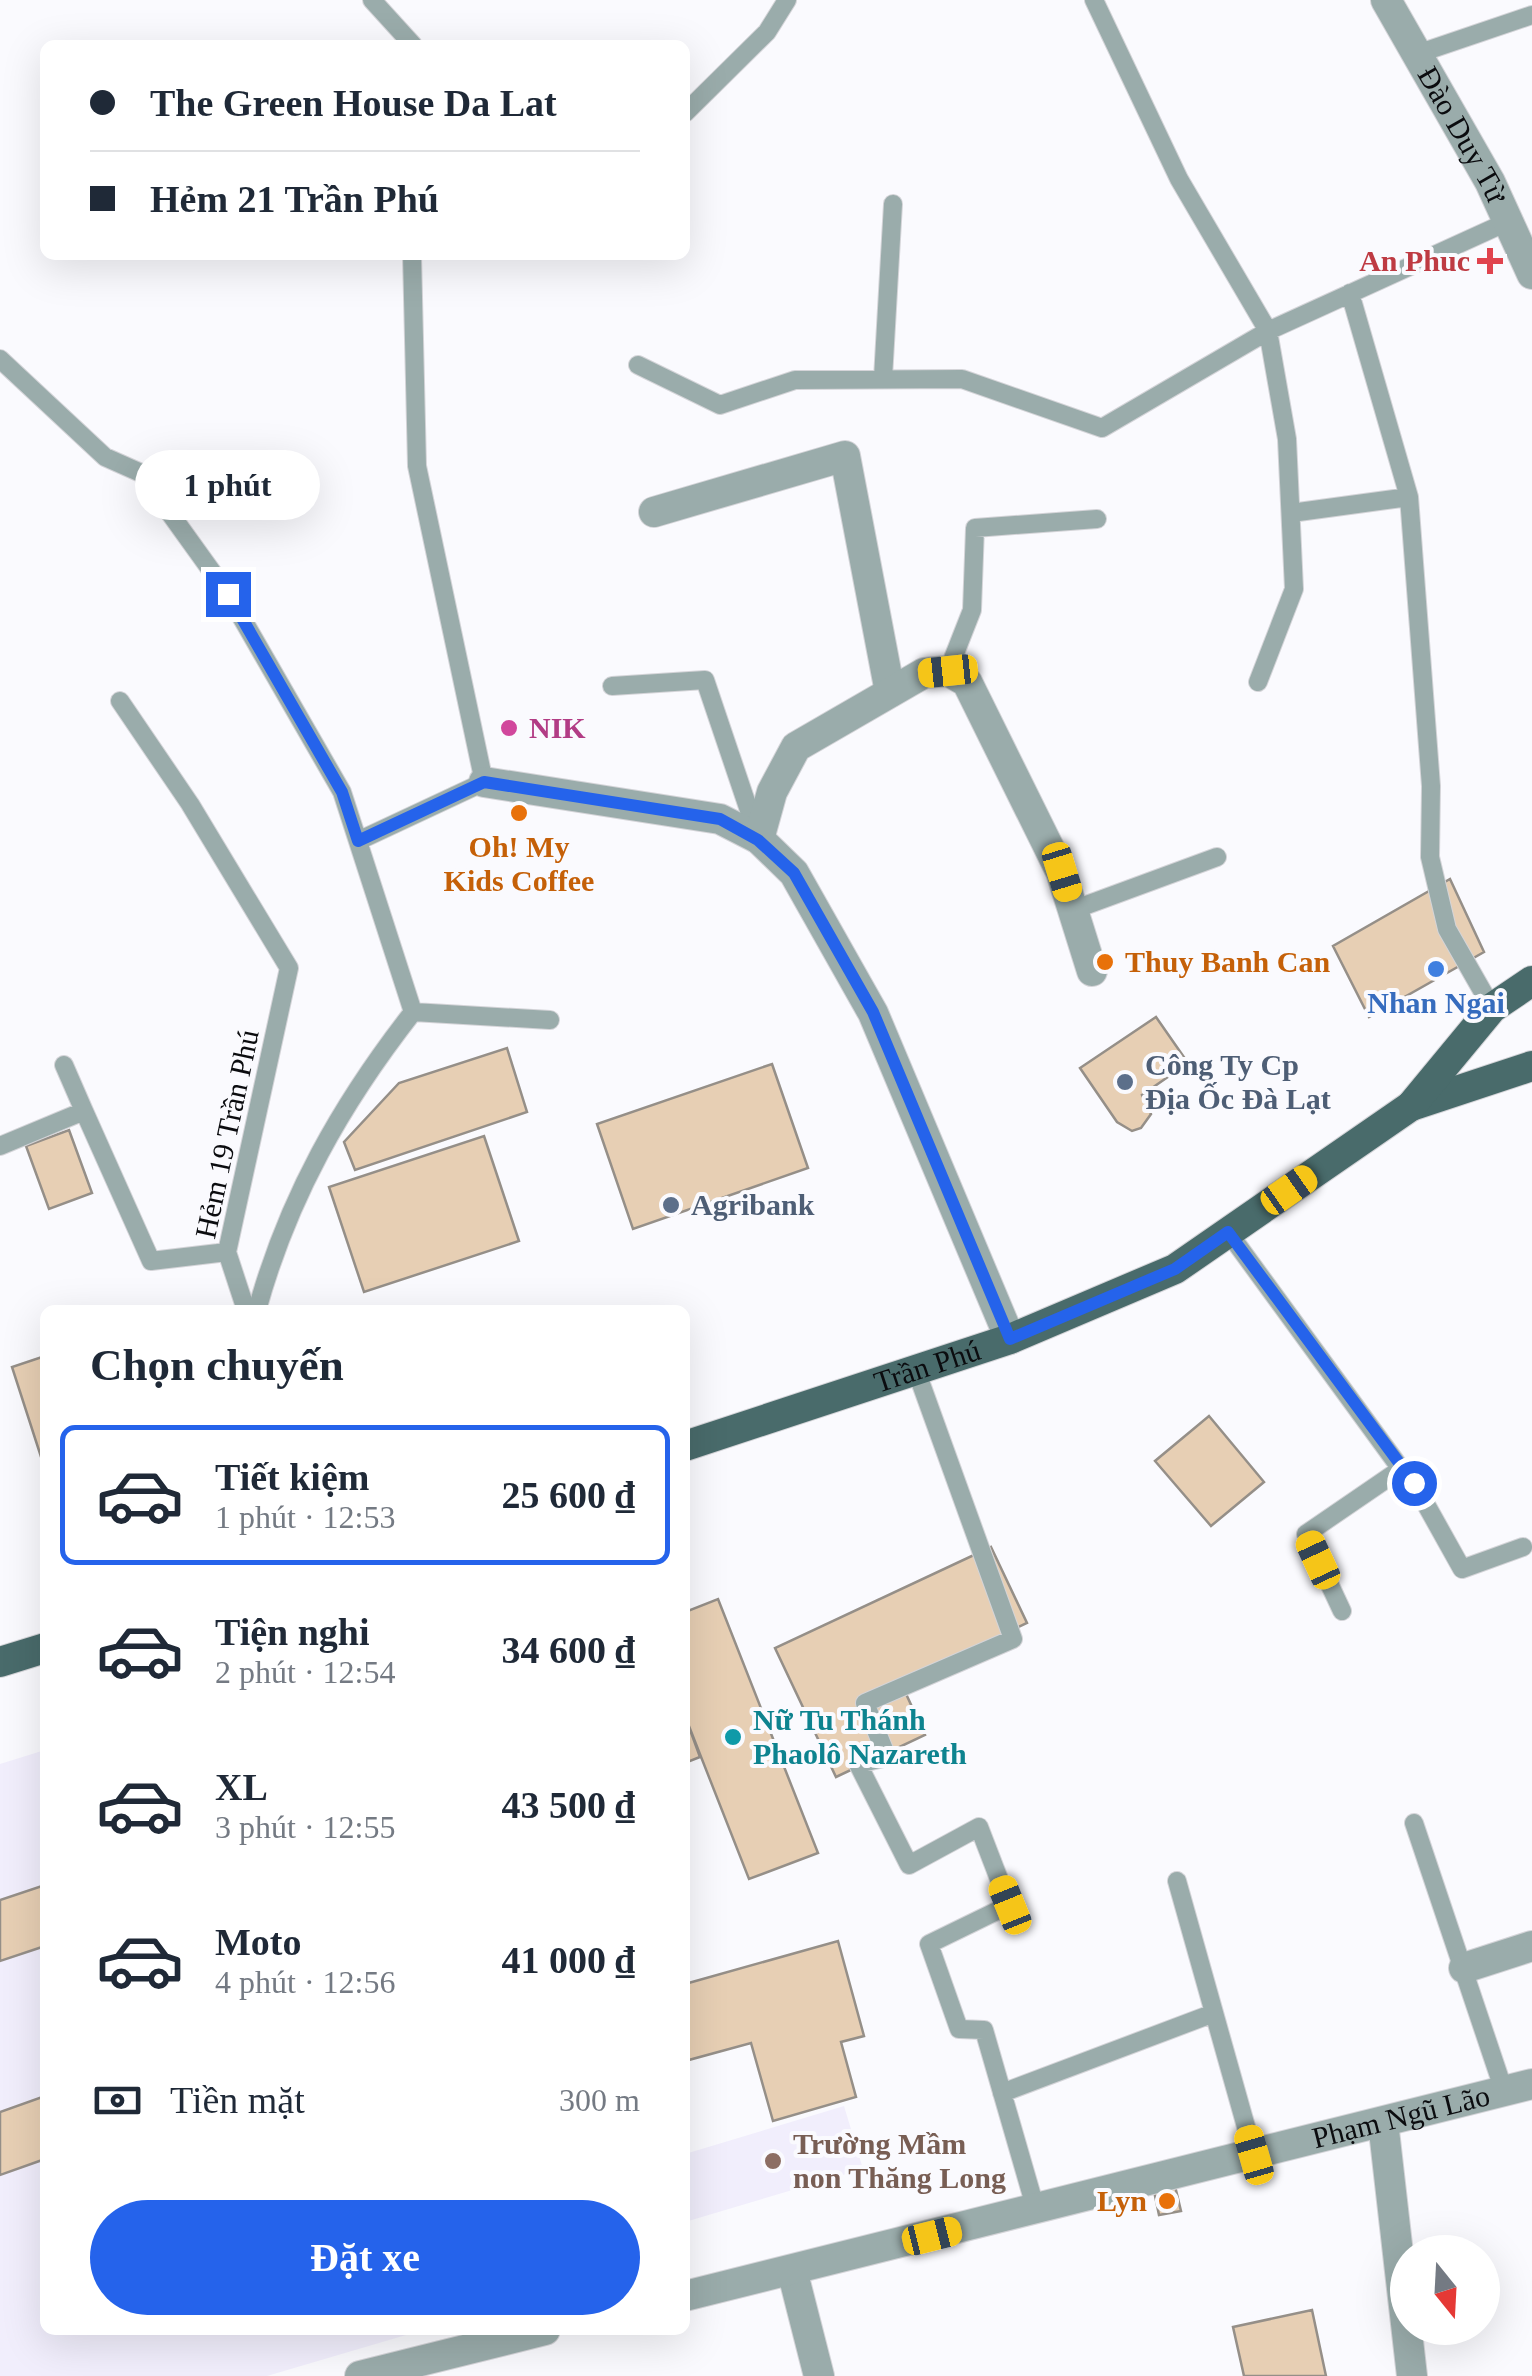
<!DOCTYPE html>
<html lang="vi">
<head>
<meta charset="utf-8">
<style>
  :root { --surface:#fff; --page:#f2f2f3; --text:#1f2937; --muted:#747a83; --line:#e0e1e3; --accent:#2563eb }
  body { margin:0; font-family:"Times New Roman",serif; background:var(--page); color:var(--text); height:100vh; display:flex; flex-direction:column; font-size:38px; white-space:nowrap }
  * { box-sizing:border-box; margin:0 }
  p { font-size:32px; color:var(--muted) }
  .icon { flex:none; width:55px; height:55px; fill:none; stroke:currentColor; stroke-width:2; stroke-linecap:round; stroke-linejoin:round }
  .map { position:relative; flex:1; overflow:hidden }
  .side { position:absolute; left:40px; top:1305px; width:650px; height:1030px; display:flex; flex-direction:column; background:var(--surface); border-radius:15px; box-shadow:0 10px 40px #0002 }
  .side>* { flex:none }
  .banner { position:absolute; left:40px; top:40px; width:650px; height:220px; border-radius:15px; box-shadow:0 10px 40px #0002; display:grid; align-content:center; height:220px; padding:0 50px; background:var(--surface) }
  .needle { width:65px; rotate:162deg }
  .fabs { position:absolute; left:1390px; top:2235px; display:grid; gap:20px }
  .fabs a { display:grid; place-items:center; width:110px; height:110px; border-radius:50%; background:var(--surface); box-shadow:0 10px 40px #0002; font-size:50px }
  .end { position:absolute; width:45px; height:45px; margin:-22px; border:12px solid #2563eb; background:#fff; box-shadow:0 0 0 5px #fff }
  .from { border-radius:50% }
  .bubble { position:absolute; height:70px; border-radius:35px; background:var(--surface); box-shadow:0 10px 40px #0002; font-size:32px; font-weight:700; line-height:70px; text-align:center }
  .car { position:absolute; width:30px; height:60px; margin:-30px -15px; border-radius:12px; box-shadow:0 0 8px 2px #0007; background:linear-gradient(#f5c518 24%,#345 0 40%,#f5c518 0 76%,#345 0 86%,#f5c518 0) }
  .banner b { display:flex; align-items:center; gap:35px; height:95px; font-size:38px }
  .banner b+b { border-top:2px solid var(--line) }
  .banner i { width:25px; height:25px; background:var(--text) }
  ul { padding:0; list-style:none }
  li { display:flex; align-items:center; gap:30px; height:140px; margin:0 20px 15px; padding:0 30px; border:5px solid transparent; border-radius:15px }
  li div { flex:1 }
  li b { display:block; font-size:38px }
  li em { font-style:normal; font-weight:700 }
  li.current { border-color:var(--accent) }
  li>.icon { width:90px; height:90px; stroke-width:1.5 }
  h2 { padding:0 50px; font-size:45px; line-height:120px }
  .pay { display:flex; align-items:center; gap:25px; height:110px; padding:0 50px; font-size:38px }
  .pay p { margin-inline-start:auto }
  .button { display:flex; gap:20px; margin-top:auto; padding:20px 50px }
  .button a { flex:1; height:115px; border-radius:60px; background:var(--accent); color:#fff; font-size:40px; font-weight:700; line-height:115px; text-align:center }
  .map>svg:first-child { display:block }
</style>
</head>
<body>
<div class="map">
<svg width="1532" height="2376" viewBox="0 0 1532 2376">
  <rect width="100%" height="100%" fill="#fafafe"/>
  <path fill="#f1eefc" d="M45,1750v580h378l-156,46h-267v-612z
    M844,2106l19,63 -178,53v-68z"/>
  <path fill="#e7cfb4" stroke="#958f88" stroke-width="2.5" d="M1450,879l34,73 -115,65 -36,-71z
    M1156,1017l32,46 -46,32 9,19 -10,14 -9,3 -15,-9 -37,-54z
    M507,1048l20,64 -172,58 -11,-28 55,-59z
    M772,1064l36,104 -175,61 -36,-105z
    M69,1130l23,63 -43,16 -23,-63z
    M484,1136l35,105 -155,51 -35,-105z
    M45,1356v106l-2,1 -31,-96z
    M1209,1416l55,66 -53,44 -56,-65z
    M991,1547l36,76 -126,60 24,52 -89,42 -61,-129z
    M718,1599l100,254 -69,26 -64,-163v-104z
    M685,1716l15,41 -15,6z
    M45,1885v61l-45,15v-61z
    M838,1941l26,95 -23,6 15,55 -83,24 -22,-78 -66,18v-77z
    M45,2096v63l-45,16v-63z
    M1175,2186l6,25 -22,4 -5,-24z
    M1312,2310l14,66h-82l-11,-49z"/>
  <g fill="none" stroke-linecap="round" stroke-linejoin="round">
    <defs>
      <path id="service" d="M372,0l41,45
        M1094,0l85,179 89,152 19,108 7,150 -36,93
        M1417,54l115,-39
        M685,113l82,-81 20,-32
        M1350,293l59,204 22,289 -1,71 17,72 45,79
        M0,359l105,98 36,16 87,121 114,198 71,220c-72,92 -125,186 -156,298
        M638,365l82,40 75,-25 167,-1 140,49 166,-97 239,-109
        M883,378l10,-174
        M1291,513l118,-16
        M948,671l24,-61 3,-82 122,-9
        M612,686l93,-6 52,154
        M120,701l70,103 99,164 -62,284 19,58
        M358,841l126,-59 -67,-316 -5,-211
        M1073,910l144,-53
        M413,1012l137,8
        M64,1065l20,46
        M0,1146l84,-35 67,150 76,-9
        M1228,1232l173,237 -95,65 36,77
        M916,1370l97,269 -148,64 22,54 -29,7 51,101 70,-38 30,78 -80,39 30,85 25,1 52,180
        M1401,1469l13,14 48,86 61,-22
        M1414,1823l90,268
        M1177,1881l77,274
        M1002,2093l212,-80"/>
      <g id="minor">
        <path id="s1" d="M1386,0l104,182 42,92"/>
        <path d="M654,512l191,-56 45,236"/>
        <path d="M484,782l236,37 39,20 35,34 79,140 137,326"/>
        <path d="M759,839l13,-47 24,-45 128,-74 24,-2 19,11 94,190 31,99"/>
        <path d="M1464,1968l68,-22"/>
        <path d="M1383,2122l29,254"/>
        <path d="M792,2270l27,106"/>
      </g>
      <g id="tertiary">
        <path id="s2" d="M685,2296l847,-212"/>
        <path d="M360,2376l185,-46"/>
      </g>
      <g id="primary">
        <path d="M1411,1106l121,-40"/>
        <path id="s3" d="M685,1446l325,-107 165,-70 236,-163 81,-98 40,-27"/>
        <path d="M0,1662l45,-14"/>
      </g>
    </defs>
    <use href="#service" stroke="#d4d4d8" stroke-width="20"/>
    <use href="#minor" stroke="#d4d4d8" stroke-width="32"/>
    <use href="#tertiary" stroke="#d4d4d8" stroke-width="32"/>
    <use href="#primary" stroke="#d4d4d8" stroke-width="32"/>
    <use href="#service" stroke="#9aacab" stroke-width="18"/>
    <use href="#minor" stroke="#9aacab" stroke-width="30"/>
    <use href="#tertiary" stroke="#9aacab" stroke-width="30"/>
    <use href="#primary" stroke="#496b6b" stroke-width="30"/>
  </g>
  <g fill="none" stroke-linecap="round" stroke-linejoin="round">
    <path stroke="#2563eb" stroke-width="12" d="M228,594l114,198 16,49 126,-59 236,37 38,21 36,33 79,139 137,327 165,-70 53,-37 186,251"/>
  </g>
  <path fill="#e0444e" stroke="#fafafe" stroke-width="4" d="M1485 246h10v10h10v10h-10v10h-10v-10h-10v-10h10z"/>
  <circle fill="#d1479c" stroke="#fafafe" stroke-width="4" cx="509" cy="728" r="10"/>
  <g fill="#e8710a" stroke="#fafafe" stroke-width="4">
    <circle cx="519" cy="813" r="10"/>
    <circle cx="1105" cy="962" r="10"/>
    <circle cx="1167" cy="2201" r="10"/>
  </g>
  <circle fill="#3f7fe0" stroke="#fafafe" stroke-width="4" cx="1436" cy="969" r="10"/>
  <g fill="#5c6f8a" stroke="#fafafe" stroke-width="4">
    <circle cx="1125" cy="1082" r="10"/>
    <circle cx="671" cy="1205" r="10"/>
  </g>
  <circle fill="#0f9aa8" stroke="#fafafe" stroke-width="4" cx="733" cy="1737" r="10"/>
  <circle fill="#8d6e63" stroke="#fafafe" stroke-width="4" cx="773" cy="2161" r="10"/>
  <g text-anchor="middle" stroke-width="8" stroke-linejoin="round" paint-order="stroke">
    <g font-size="30" fill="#0b0c0f" stroke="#fafafe">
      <text dy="10" stroke="none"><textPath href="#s1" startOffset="155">Đào Duy Từ</textPath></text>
      <text transform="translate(227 1134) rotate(-78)" y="10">Hẻm 19 Trần Phú</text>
      <text dy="10" stroke="none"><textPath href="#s3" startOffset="255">Trần Phú</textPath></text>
      <text dy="10" stroke="none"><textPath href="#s2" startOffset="738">Phạm Ngũ Lão</textPath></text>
    </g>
    <g font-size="30" font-weight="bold" fill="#be3a42" stroke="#fafafe" text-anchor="end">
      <text x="1470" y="271">An Phuc</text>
    </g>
    <g font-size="30" font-weight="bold" fill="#b23c85" stroke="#fafafe" text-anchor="start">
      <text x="529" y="738">NIK</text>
    </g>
    <g font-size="30" font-weight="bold" fill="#c56008" stroke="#fafafe">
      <text x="519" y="857">Oh! My<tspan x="519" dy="34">Kids Coffee</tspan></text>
      <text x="1125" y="972" text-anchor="start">Thuy Banh Can</text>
      <text x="1147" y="2211" text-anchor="end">Lyn</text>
    </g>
    <g font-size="30" font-weight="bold" fill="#366cbe" stroke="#fafafe">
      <text x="1436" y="1013">Nhan Ngai</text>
    </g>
    <g font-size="30" font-weight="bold" fill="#4e5e75" stroke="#fafafe" text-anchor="start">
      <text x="1145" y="1075">Công Ty Cp<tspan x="1145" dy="34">Địa Ốc Đà Lạt</tspan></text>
      <text x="691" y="1215">Agribank</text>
    </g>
    <g font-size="30" font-weight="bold" fill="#0d838f" stroke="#fafafe" text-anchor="start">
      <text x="753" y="1730">Nữ Tu Thánh<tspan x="753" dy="34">Phaolô Nazareth</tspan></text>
    </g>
    <g font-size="30" font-weight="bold" fill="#785e54" stroke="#fafafe" text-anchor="start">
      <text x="793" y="2154">Trường Mầm<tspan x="793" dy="34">non Thăng Long</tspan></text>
    </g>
  </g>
</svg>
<div class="fabs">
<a><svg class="needle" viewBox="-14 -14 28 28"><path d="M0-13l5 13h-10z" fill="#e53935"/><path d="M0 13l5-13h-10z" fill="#747a83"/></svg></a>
</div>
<i class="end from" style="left:1414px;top:1483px"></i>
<i class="end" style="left:228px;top:594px"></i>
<div class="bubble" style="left:135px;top:450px;width:185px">1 phút</div>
<i class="car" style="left:948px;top:671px;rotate:264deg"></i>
<i class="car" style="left:1062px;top:872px;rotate:163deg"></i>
<i class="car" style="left:1289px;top:1190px;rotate:55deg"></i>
<i class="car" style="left:1318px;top:1560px;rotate:335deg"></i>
<i class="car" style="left:1010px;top:1905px;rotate:338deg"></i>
<i class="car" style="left:1254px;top:2155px;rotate:344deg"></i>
<i class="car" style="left:932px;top:2236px;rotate:76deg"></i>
<div class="banner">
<b><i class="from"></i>The Green House Da Lat</b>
<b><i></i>Hẻm 21 Trần Phú</b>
</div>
<section class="side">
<h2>Chọn chuyến</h2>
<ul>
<li class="current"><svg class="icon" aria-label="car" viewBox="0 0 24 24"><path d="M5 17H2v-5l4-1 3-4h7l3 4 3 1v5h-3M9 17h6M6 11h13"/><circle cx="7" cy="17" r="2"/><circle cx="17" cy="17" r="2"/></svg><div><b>Tiết kiệm</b><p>1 phút · 12:53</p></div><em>25 600 ₫</em></li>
<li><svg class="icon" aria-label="car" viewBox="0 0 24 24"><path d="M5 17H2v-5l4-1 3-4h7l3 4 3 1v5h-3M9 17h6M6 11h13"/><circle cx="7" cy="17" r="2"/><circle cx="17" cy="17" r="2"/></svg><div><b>Tiện nghi</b><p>2 phút · 12:54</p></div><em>34 600 ₫</em></li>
<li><svg class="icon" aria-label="car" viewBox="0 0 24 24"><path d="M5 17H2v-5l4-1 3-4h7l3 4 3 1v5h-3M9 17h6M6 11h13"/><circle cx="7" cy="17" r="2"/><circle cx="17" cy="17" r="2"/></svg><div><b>XL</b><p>3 phút · 12:55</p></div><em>43 500 ₫</em></li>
<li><svg class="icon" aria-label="car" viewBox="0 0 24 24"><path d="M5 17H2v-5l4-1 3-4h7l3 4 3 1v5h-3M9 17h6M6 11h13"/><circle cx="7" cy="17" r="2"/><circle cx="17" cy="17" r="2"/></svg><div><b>Moto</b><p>4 phút · 12:56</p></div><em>41 000 ₫</em></li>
</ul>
<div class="pay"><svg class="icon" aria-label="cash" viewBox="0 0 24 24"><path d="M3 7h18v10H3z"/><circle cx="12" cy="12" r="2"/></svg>Tiền mặt<p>300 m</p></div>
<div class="button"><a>Đặt xe</a></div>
</section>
</div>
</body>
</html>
